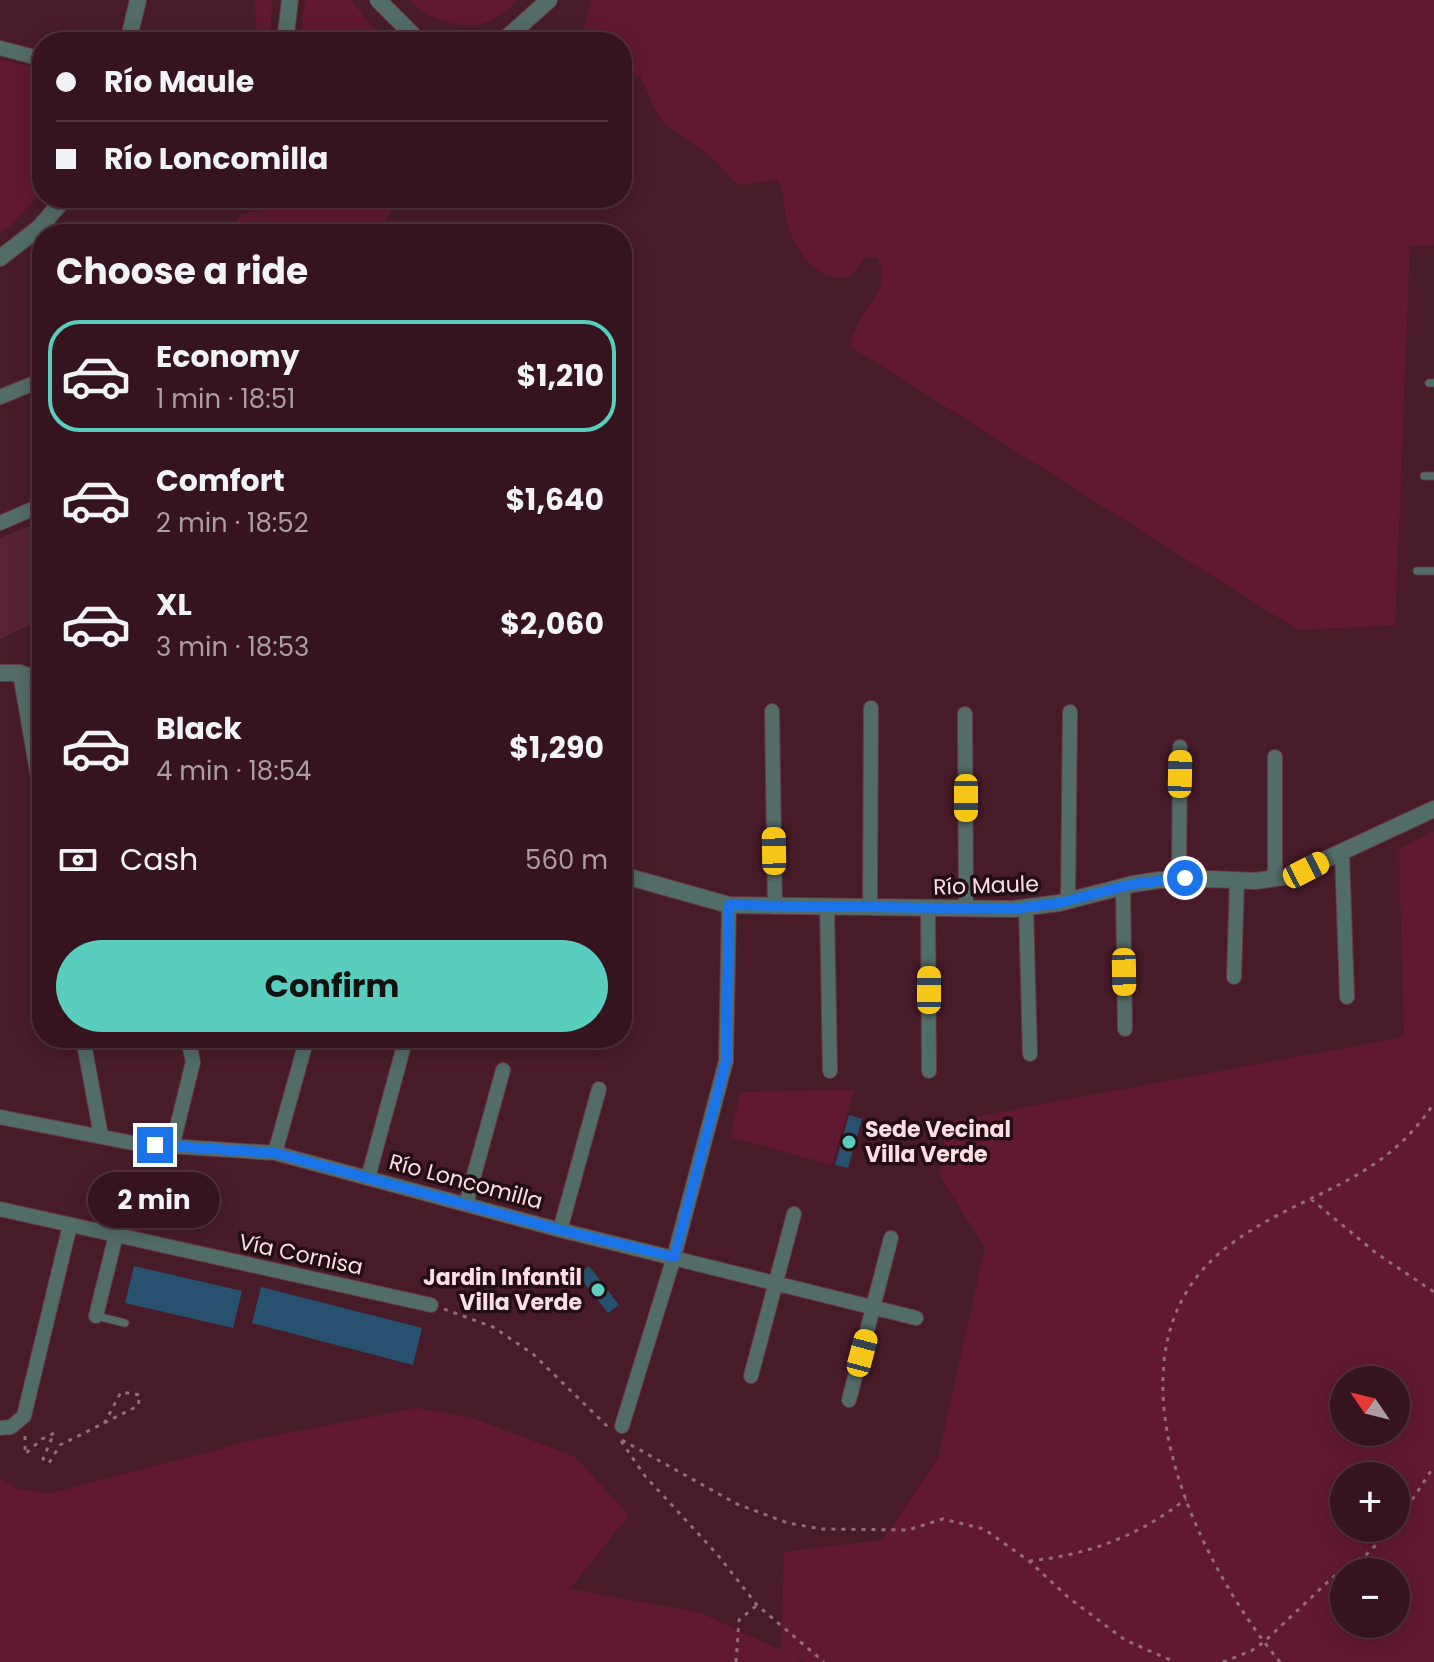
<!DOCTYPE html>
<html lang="en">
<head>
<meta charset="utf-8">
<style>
  :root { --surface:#36141f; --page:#3d1d28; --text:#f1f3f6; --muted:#aa9ea4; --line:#50333d; --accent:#59cebf }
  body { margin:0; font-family:Poppins,sans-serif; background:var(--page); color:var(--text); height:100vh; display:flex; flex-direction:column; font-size:30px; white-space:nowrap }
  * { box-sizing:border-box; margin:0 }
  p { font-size:26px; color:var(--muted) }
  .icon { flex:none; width:44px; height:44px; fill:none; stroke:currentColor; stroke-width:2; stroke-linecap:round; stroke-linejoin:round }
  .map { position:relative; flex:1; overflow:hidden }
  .side { position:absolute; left:32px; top:224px; width:600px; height:824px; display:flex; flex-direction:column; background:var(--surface); border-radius:32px; box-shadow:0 4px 20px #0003,0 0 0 2px var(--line) }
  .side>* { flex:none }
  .guide { position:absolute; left:32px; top:32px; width:600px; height:176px; border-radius:32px; box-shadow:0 4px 20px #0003,0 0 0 2px var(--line); display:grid; align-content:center; height:176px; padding:0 24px; background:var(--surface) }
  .needle { width:52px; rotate:305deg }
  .controls { position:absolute; left:1330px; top:1366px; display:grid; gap:16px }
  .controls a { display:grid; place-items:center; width:80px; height:80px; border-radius:50%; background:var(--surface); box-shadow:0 4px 20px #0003,0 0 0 2px var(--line); font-size:40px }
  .end { position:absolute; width:36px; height:36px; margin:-18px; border:10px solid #1a73e8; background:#fff; box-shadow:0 0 0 4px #fff }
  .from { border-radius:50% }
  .bubble { position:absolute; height:56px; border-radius:28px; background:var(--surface); box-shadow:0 4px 20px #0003,0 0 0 2px var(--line); font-size:26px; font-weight:700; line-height:56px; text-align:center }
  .car { position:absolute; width:24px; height:48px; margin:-24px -12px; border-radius:10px; box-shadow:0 0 6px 2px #0007; background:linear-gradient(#f5c518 24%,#345 0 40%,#f5c518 0 76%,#345 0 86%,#f5c518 0) }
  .guide b { display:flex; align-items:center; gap:28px; height:76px; font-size:30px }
  .guide b+b { border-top:2px solid var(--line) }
  .guide i { width:20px; height:20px; background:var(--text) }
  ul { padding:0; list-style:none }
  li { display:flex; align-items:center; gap:24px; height:112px; margin:0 16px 12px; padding:0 8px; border:4px solid transparent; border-radius:32px }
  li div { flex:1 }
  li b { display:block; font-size:30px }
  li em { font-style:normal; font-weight:700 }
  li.selected { border-color:var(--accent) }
  li>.icon { width:72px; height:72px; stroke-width:1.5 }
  h2 { padding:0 24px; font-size:36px; line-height:96px }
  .pay { display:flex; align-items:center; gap:20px; height:88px; padding:0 24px; font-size:30px }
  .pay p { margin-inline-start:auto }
  .button { display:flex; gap:16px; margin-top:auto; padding:16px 24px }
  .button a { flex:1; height:92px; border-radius:48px; background:var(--accent); color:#111; font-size:32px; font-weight:700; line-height:92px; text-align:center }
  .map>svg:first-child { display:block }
</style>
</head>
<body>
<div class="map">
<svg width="1434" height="1662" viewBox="0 0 1434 1662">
  <rect width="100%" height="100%" fill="#481b29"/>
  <path fill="#582434" d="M42,521v98l-42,20v-101z"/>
  <path fill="#611932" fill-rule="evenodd" d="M255,0h17l-2,42h-14z
    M305,0h47l13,19 24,23h-89z
    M410,0h108c-10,10 -24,20 -38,24 -21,6 -57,-8 -70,-24z
    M591,0h843v245l-24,1 -15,379 -97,5 -448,-284c2,-6 3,-12 6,-18 11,-27 35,-37 22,-70l-12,-1 -16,20c-36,6 -56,-28 -64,-60 -3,-14 0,-24 -9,-37l-36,5 -10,-6 -16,-19 -52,-38 -7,-11 -15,-33 -19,-6v-30h-38l-2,-6z
    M0,59l42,10v123l-32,34 -10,6z
    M276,198h126c-11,8 -17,23 -19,36h-149l-1,-9 9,-12 17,-2z
    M1434,831v831h-630l-5,-4v4h-799v-184l18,11 30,5 210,-55 158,-31 54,9 105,40 54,58 -59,74 131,24 80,37 3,-98 99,-12 55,-82 47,-211 -45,-70 6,-55 458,-85 -5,-188zM1344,1380h52v52h-52zM1344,1476h52v52h-52zM1344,1572h52v52h-52z
    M854,1090l-22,75 -101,-28 9,-45z"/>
  <path fill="#285170" d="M849,1115l13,4 -14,49 -13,-3z
    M134,1266l108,25 -9,37 -108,-25z
    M589,1266l30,39 -11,8 -30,-38z
    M261,1287l161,41 -9,37 -161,-42z"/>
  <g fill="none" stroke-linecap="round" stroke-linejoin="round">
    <defs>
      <path id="service" d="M1429,383h5
        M1424,476h10
        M1417,571h17
        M96,1316l29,7"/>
      <path id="minor" d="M0,48l42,11
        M0,397l42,-17
        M0,523l42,-18
        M20,673l22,128
        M772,711l3,196
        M965,714l1,195
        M1342,853l5,144
        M1179,879l1,-132
        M1275,879v-122
        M1123,886l2,143
        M1068,901l2,-189
        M827,907l3,164
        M870,908l1,-200
        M1026,908l4,146
        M928,909l1,162
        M1234,977l3,-97
        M83,1038l18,98
        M0,1117l138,27 137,9 285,77 356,88
        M172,1147l21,-85 -5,-24
        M275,1153l32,-115
        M368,1178l38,-140
        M466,1204l37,-134
        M0,1209l431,96
        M560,1230l39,-141
        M96,1316l20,-81
        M751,1376l43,-162
        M849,1400l42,-162
        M622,1426l52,-169 52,-196 3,-156
        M0,1428l11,-1 13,-11 46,-191"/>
      <path id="tertiary" d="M378,0l42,42
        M128,42l10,-42
        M285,42l5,-42
        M502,42l47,-42
        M0,258l39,-30 26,-30
        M0,673h20l22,8
        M622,875l107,30 284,4 46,-6 74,-19 26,-4 52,-1 44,2 35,-5 144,-67"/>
    </defs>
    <use href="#service" stroke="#653a47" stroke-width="9"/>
    <use href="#minor" stroke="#653a47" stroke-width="16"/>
    <use href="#tertiary" stroke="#653a47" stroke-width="18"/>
    <path stroke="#936c77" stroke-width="3" stroke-dasharray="4 6" stroke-linecap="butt" d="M1311,1199l65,54 58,39
      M444,1309l49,18 40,27 75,73
      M25,1436v18l17,-15 12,-6 -11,26 6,4 11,-18 78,-39 2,-11 -19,-3 -17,32
      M622,1440l115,64 51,19 34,6 86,1 35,-11 41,10 45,32 40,37 56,42 50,22
      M621,1441l24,35 72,78 40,51 67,57
      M1396,1525l38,-59
      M1029,1561c59,-6 110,-25 157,-62
      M736,1662l3,-42 17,-14
      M1223,1662l28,-11 13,-9 69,-65 34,-23 26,-26
      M1280,1662c-85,-102 -188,-317 -49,-418 73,-54 149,-58 203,-141"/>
    <use href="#service" stroke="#526c68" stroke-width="7"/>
    <use href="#minor" stroke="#526c68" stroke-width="14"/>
    <use href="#tertiary" stroke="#526c68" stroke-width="16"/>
  </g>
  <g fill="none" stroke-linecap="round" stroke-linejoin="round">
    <path stroke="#1a73e8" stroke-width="10" d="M155,1145l120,8 285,77 114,27 52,-196 3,-156 284,4 46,-6 74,-19 52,-6"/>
  </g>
  <g fill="#59cebf" stroke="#220e13" stroke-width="3">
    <circle cx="849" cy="1142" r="8"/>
    <circle cx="598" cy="1290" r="8"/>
  </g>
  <g text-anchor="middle" stroke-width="7" stroke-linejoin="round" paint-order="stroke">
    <g font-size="22" fill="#fcdde3" stroke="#220e13">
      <text transform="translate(986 885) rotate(-2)" y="8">Río Maule</text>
      <text transform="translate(466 1181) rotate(15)" y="8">Río Loncomilla</text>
      <text transform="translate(301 1254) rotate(12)" y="8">Vía Cornisa</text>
    </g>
    <g font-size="22" font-weight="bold" fill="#fcdde3" stroke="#220e13" text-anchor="start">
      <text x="865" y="1137">Sede Vecinal<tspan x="865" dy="25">Villa Verde</tspan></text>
      <text x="582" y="1285" text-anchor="end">Jardin Infantil<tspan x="582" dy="25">Villa Verde</tspan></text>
    </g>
  </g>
</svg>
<div class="controls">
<a><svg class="needle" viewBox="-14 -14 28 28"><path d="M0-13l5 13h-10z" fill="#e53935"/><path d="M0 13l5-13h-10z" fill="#aa9ea4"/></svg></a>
<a>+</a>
<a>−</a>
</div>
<i class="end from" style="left:1185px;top:878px"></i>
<i class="end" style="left:155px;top:1145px"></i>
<div class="bubble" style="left:88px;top:1172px;width:132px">2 min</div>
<i class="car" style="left:1180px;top:774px;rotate:1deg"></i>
<i class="car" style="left:966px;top:798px;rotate:180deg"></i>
<i class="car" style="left:774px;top:851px;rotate:359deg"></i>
<i class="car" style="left:1306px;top:870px;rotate:63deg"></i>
<i class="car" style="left:1124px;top:972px;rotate:179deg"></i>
<i class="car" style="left:929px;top:990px;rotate:0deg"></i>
<i class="car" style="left:862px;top:1353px;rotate:15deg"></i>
<div class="guide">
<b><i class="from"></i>Río Maule</b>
<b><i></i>Río Loncomilla</b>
</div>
<section class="side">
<h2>Choose a ride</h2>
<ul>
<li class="selected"><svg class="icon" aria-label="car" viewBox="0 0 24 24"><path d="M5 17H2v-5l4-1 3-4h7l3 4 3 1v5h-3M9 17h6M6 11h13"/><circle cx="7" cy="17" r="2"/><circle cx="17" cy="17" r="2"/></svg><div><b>Economy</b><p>1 min · 18:51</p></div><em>$1,210</em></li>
<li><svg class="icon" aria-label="car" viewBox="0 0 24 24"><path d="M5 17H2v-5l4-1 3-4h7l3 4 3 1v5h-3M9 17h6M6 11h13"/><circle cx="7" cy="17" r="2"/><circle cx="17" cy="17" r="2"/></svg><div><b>Comfort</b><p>2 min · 18:52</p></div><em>$1,640</em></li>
<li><svg class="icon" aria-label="car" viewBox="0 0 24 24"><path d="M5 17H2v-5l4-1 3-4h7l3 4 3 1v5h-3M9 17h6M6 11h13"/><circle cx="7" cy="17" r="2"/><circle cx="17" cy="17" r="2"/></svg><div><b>XL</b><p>3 min · 18:53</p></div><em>$2,060</em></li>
<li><svg class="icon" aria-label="car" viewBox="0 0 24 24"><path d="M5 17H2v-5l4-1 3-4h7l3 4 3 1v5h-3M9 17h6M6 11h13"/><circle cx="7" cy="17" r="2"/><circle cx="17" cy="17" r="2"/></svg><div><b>Black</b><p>4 min · 18:54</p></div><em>$1,290</em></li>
</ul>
<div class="pay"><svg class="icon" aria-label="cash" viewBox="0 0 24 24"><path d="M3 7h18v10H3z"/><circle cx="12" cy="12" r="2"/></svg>Cash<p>560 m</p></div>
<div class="button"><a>Confirm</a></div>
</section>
</div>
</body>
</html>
